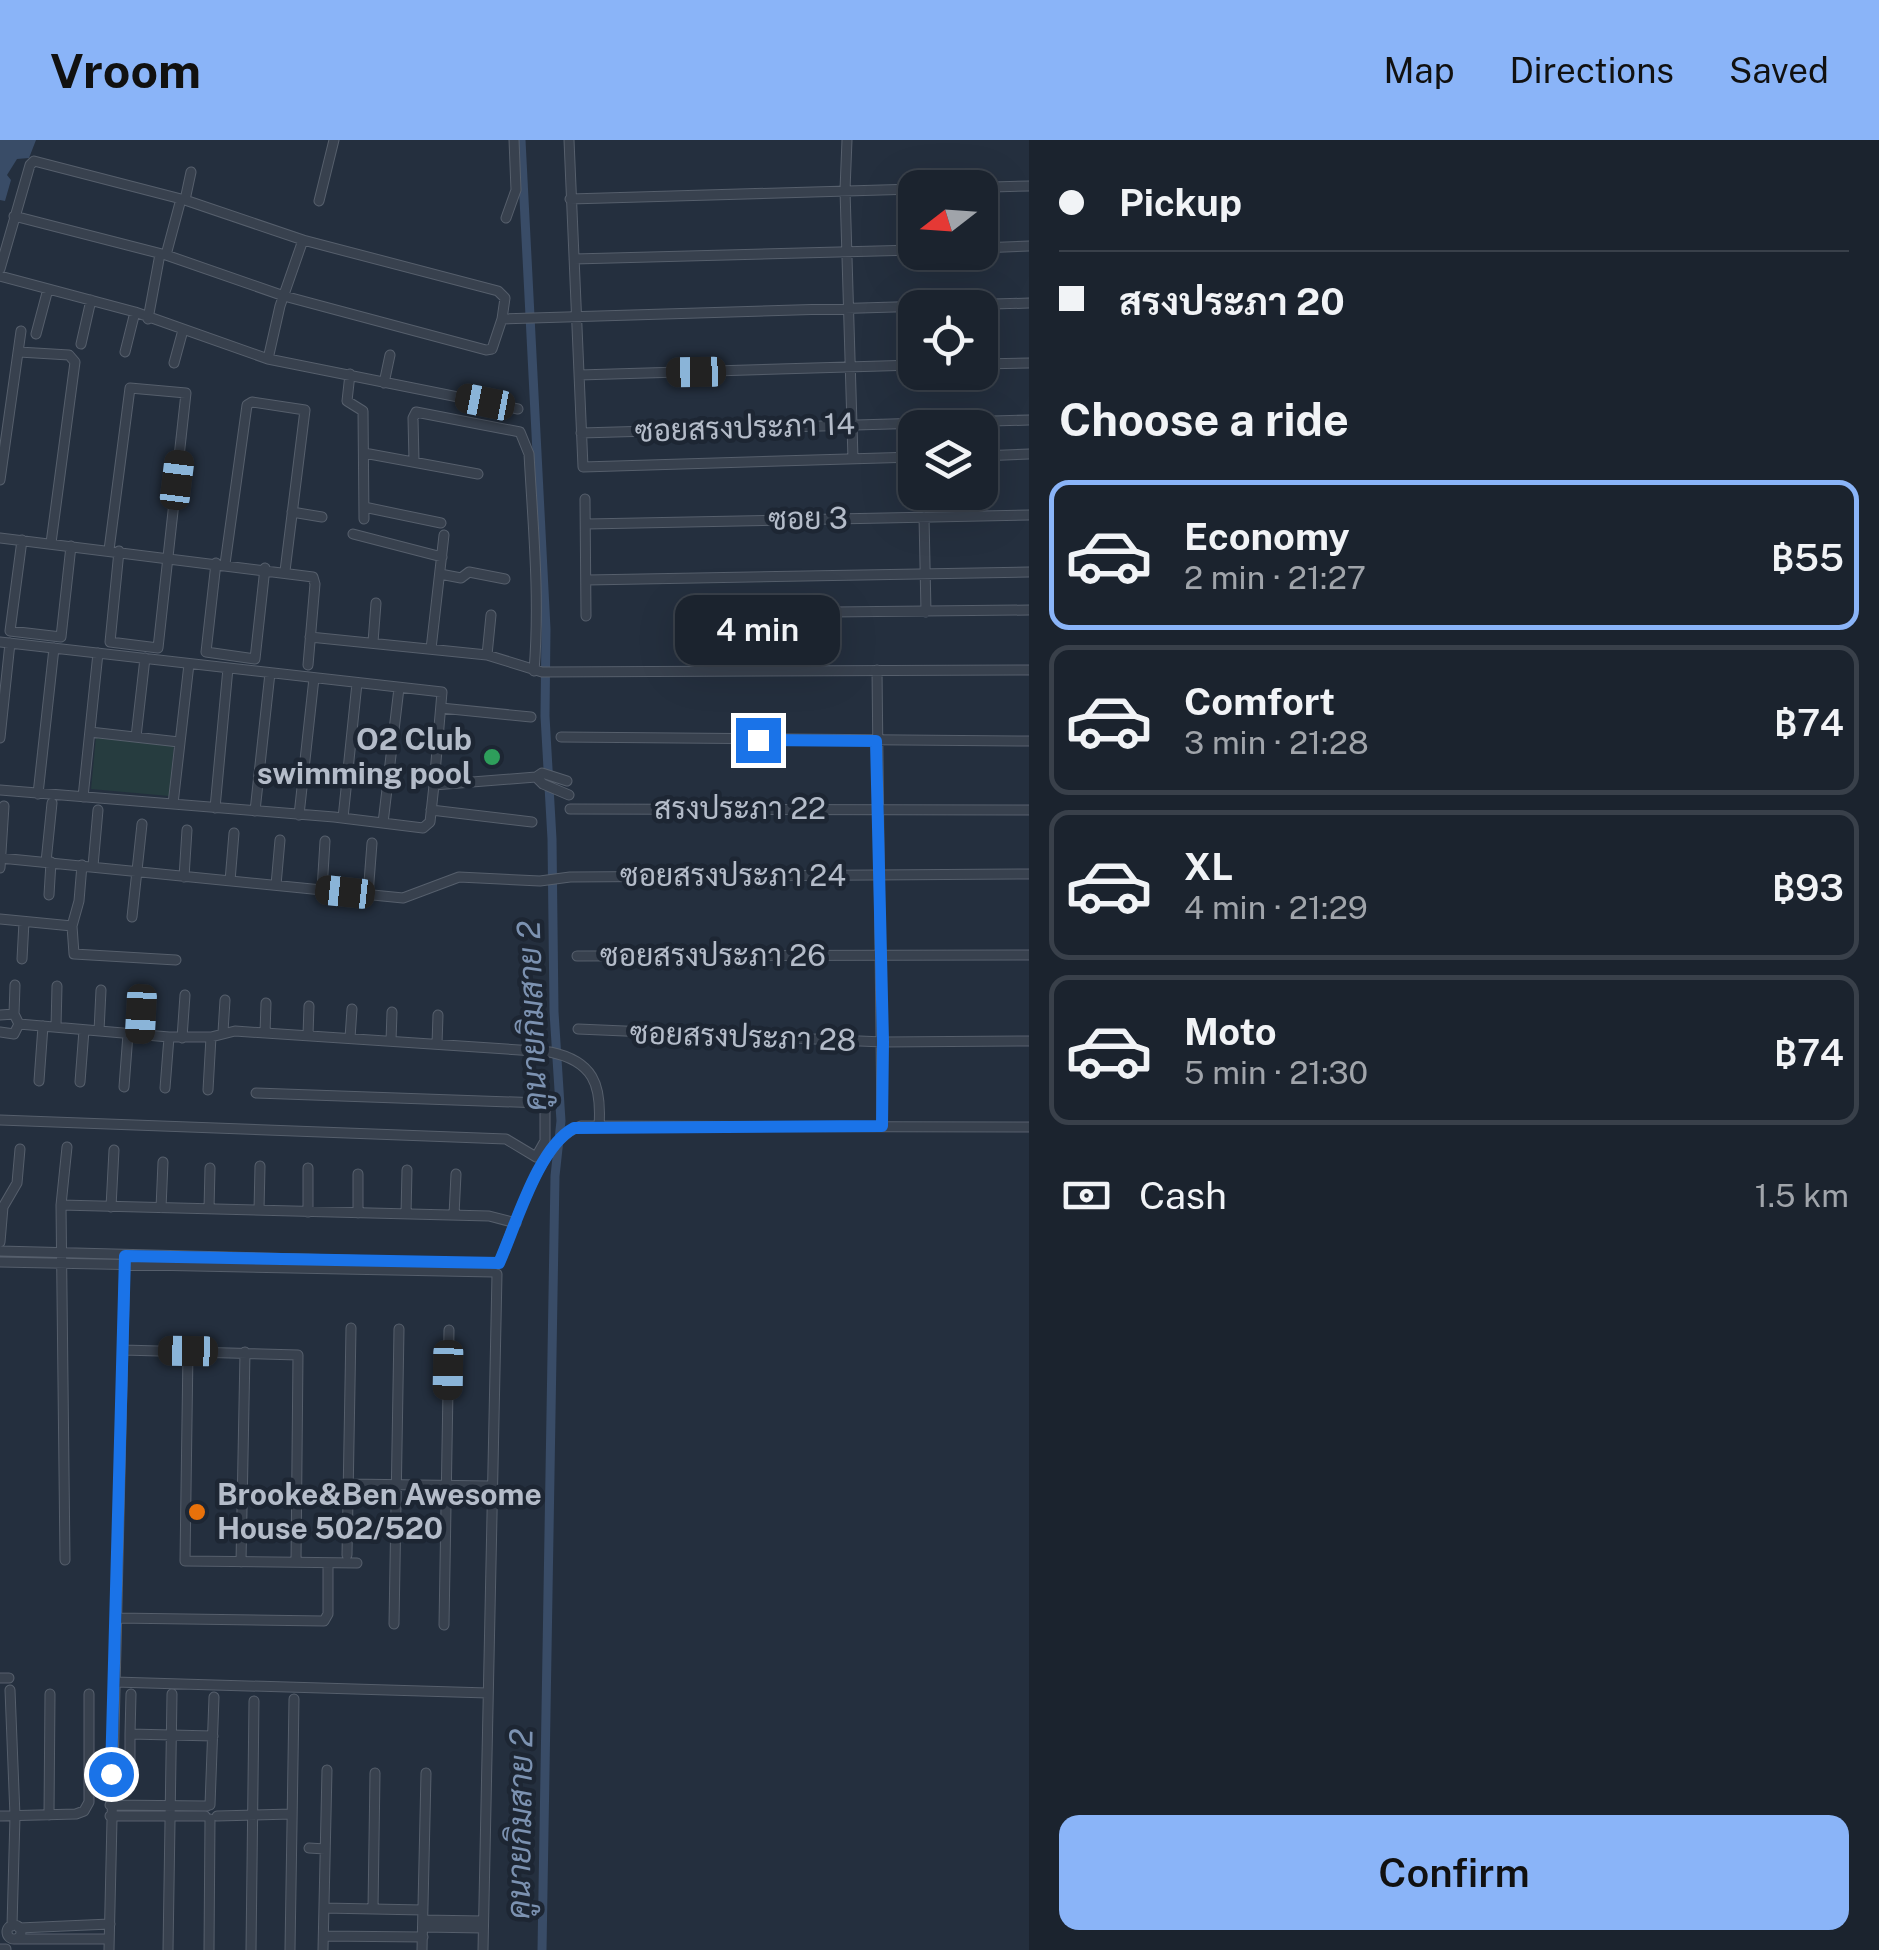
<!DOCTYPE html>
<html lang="en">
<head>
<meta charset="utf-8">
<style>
  :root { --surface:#1b232e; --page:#242b36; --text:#f1f3f6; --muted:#a0a4aa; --line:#39404a; --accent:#8ab4f8 }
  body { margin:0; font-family:"Public Sans",Sarabun,sans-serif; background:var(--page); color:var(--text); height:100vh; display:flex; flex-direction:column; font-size:38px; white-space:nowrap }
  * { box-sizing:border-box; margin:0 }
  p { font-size:32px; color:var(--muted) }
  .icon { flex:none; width:55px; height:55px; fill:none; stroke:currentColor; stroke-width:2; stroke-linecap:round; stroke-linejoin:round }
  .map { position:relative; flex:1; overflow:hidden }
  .side { display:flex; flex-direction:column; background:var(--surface); width:850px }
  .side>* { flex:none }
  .hud { display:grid; align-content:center; height:220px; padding:0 30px; background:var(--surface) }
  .needle { width:65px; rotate:253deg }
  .controls { position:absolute; left:898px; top:30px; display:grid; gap:20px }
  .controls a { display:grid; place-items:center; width:100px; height:100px; border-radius:20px; background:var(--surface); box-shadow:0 10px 40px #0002,0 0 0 2px var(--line); font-size:50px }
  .end { position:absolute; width:45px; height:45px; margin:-22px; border:12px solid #1a73e8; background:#fff; box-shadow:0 0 0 5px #fff }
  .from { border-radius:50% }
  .bubble { position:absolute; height:70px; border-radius:20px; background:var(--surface); box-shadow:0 10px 40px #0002,0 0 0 2px var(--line); font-size:32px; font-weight:600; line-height:70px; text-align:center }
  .car { position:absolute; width:30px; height:60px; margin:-30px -15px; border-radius:12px; box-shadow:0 0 8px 2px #0007; background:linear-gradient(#222 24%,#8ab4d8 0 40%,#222 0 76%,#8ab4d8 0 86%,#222 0) }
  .hud b { display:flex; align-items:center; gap:35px; height:95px; font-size:38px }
  .hud b+b { border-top:2px solid var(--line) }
  .hud i { width:25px; height:25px; background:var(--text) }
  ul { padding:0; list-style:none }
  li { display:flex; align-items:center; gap:30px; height:150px; margin:0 20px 15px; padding:0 10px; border:5px solid var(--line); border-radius:20px }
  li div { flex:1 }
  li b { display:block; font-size:38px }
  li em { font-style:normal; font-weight:600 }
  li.current { border-color:var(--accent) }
  li>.icon { width:90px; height:90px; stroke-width:1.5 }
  h2 { padding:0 30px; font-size:45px; line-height:120px }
  .pay { display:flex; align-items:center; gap:25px; height:110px; padding:0 30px; font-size:38px }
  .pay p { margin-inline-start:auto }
  .primary-button { display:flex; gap:20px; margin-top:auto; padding:20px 30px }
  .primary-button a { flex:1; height:115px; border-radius:20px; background:var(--accent); color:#111; font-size:40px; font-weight:600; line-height:115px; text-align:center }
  header { display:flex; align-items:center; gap:60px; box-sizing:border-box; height:140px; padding:0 50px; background:var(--accent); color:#111 }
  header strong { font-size:48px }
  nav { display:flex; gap:55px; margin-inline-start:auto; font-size:35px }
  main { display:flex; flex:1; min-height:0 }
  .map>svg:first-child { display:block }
</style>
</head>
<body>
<header>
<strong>Vroom</strong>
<nav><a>Map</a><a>Directions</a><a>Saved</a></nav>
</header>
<main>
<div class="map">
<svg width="1029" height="1810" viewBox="0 0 1029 1810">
  <rect width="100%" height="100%" fill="#242f3e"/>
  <path fill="#263c3f" d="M96,597l78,8 -5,51 -78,-7z"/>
  <path fill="#394c67" d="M0,0h36l-7,18 -12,1 -10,16 4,5 -6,21 -5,-1z"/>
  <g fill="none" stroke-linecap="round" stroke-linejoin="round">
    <path stroke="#394c67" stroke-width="9" d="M521,0l25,489 -1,87 7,123 2,173 7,109 -6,55 -13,774"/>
    <defs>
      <path id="minor" d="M569,0l14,327 332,-10
        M847,0l-2,50 8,269
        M958,48l71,-2
        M570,59l345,-10
        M185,60l6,-28
        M319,61l15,-61
        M506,78l10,-28 -2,-50
        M980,108l49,-2
        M166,115l15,-56
        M574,119l341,-9
        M0,129l30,-104 4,-4 151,39 118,40 195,51 7,7 -3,21 -10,30 -6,1 -202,-54 -118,-41 -152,-39
        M0,136l135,36 133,47 250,50
        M148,179l12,-65
        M502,179l527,-16
        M36,194l12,-45
        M81,204l10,-44
        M19,212l50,3 6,7 -24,181
        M125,212l10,-40
        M268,219l12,-53 23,-66
        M174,223l9,-33
        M980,224l49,-1
        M350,234l-3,27 16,10 1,108
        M579,235l336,-10
        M384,243l6,-28
        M581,293l448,-13
        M364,313l114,21
        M980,316l49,-2
        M414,321l-1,-43 3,-6 104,20 9,22c4,72 11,144 5,217
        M0,340l21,-149
        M585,359l1,117
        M364,367l77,16
        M292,372l30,5
        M924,377l2,95
        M587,384l442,-9
        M353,394l89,23
        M0,398l313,39 2,7 -7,81
        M22,400l-12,91 51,6 10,-91
        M109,410l21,-162 56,5 -28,255 -48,-6 9,-91
        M216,423l-10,89 49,7 10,-91
        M225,424l22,-159 5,-3 53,8 -20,161
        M440,434l21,4 8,-6 36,7
        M587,440l442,-8
        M750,473l279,-3
        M310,497l177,18 55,17 487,-2
        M0,502l442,50 -8,93
        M373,502l3,-39
        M431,509l13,-114
        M487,515l4,-40
        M877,530l5,456
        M441,568l90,9
        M90,592l89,10
        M136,597l9,-79
        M561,597l468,4
        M0,598l10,-95
        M567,641l-25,-8 -6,4 7,7 26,11
        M0,650l334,27 89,11 7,-6 4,-37 102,-8
        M38,654l16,-146
        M83,657l15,-144
        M173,664l16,-140
        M215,668l13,-140
        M570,669l459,1
        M431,670l101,12
        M255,671l15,-138
        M299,675l15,-137
        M343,678l14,-135
        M383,683l16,-135
        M0,718l403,40 56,-21 81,4 30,-4 459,-3
        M46,722l6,-59
        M82,725l-3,36 -7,25 2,28 102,6
        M93,726l5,-56
        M0,728l4,-62
        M184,737l3,-47
        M230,741l4,-48
        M276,745l4,-45
        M322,750l3,-49
        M49,755l2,-33
        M368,755l4,-52
        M132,777l10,-93
        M0,779l72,7
        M577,816l452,-1
        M22,819l2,-37
        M14,874l1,-29
        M0,875l14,-1 5,10 -5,10 -14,-2
        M19,884l150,13h42l24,-6 315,21c43,9 52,32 49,74
        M56,887l1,-41
        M578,889l305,13 146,-1
        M99,891l2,-41
        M223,892l2,-32
        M265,893l1,-30
        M140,895l2,-43
        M308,895l1,-29
        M182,898l3,-43
        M350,898l2,-29
        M391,901l1,-29
        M437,904l1,-29
        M39,941l4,-55
        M80,942l4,-52
        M124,947l4,-53
        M165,948l4,-51
        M208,950l3,-53
        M256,953l286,10 3,4v34l-9,16
        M0,980l506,19 30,18 7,1
        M61,1065l428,11 27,7
        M111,1067l3,-57
        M161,1068l2,-46
        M209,1069l1,-41
        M259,1070l1,-44
        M308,1072v-44
        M358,1073v-39
        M406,1074l1,-44
        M454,1075l2,-41
        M0,1102l3,-35 14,-24 3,-34
        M0,1111l493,13
        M0,1122l493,10
        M499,1123c17,-38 41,-125 82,-137l448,1
        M123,1210l175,5 -2,207
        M188,1211l-3,210 172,2
        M349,1344l143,2
        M347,1415l4,-227
        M65,1420l-4,-355 6,-58
        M241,1422l4,-210
        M117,1478l207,3 4,-7v-51
        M394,1484l5,-295
        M444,1485l5,-295
        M0,1538h9
        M115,1542l373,11
        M10,1550l5,126 -3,110
        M131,1554l-1,40 83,2
        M130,1639v-45
        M110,1665l97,1
        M210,1665l4,-108
        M49,1675l1,-121
        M0,1676l76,-2 8,-3 5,-9v-108
        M110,1676h95
        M217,1676l75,-2
        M309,1708l16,1
        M324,1768l99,2
        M373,1769l2,-136
        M423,1780l60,1
        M7 1792a7 7 0 1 1 14 0a7 7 0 1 1-14 0Z
        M423,1787l60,1
        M19,1788l91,-4
        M324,1796l99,1
        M16,1799h93
        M0,1809h6
        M109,1810l16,-695
        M168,1810l4,-256
        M209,1810l1,-131
        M251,1810l3,-249
        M290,1810l4,-251
        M323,1810l4,-180
        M422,1810l4,-177
        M483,1810l14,-676"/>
    </defs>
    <use href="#minor" stroke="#565f6c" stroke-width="11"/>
    <use href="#minor" stroke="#38414e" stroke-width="9"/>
  </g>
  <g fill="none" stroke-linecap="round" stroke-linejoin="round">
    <path stroke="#1a73e8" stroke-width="12" d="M111,1634l14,-518 374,7c17,-38 39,-116 75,-135l308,-2 1,-84 -7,-301 -118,-1"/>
  </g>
  <circle fill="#2e9e5b" stroke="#1d2633" stroke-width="4" cx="492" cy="617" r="10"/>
  <circle fill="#e8710a" stroke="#1d2633" stroke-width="4" cx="197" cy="1372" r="10"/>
  <g text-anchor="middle" stroke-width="9" stroke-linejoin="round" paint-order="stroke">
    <g font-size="30" fill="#b4bcc9" stroke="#1d2633">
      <text transform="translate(745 288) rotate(-2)" y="10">ซอยสรงประภา 14</text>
      <text transform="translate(808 379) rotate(-1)" y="10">ซอย 3</text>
      <text x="740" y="679">สรงประภา 22</text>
      <text x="733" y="746">ซอยสรงประภา 24</text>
      <text x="713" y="826">ซอยสรงประภา 26</text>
      <text transform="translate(743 897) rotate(2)" y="10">ซอยสรงประภา 28</text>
    </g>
    <g font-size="30" font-weight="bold" fill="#b4bcc9" stroke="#1d2633" text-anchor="end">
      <text x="472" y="610">O2 Club<tspan x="472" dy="34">swimming pool</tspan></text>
      <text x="217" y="1365" text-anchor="start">Brooke&amp;Ben Awesome<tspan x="217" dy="34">House 502/520</tspan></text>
    </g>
    <g font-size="32" font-style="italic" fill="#7c92b1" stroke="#1d2633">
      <text transform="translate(532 876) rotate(-92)" y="11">คูนายกิมสาย 2</text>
      <text transform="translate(520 1684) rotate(-89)" y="11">คูนายกิมสาย 2</text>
    </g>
  </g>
</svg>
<div class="controls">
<a><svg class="needle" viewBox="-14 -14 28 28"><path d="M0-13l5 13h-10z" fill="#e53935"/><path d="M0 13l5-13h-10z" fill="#a0a4aa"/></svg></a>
<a><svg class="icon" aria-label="locate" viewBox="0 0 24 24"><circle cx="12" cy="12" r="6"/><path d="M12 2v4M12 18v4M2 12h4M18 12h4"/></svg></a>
<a><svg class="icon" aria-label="layers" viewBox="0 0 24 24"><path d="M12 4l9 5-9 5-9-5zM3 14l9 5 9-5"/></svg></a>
</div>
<i class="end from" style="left:111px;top:1634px"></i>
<i class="end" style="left:758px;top:600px"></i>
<div class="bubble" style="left:675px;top:455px;width:165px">4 min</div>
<i class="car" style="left:696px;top:232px;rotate:269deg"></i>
<i class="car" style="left:485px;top:262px;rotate:281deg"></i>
<i class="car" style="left:177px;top:340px;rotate:7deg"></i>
<i class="car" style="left:345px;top:752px;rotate:276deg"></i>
<i class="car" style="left:141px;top:874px;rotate:183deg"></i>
<i class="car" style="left:188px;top:1211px;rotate:271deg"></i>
<i class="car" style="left:448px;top:1230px;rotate:181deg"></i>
</div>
<section class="side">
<div class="hud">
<b><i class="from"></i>Pickup</b>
<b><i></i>สรงประภา 20</b>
</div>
<h2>Choose a ride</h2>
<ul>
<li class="current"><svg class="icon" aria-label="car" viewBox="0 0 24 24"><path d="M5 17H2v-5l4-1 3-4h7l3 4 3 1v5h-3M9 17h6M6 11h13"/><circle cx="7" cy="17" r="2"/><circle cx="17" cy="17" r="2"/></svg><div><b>Economy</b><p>2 min · 21:27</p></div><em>฿55</em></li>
<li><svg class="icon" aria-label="car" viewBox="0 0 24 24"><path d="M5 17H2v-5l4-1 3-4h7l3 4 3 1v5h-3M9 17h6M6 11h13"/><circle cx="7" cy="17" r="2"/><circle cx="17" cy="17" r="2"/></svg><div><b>Comfort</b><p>3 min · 21:28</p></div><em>฿74</em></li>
<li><svg class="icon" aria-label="car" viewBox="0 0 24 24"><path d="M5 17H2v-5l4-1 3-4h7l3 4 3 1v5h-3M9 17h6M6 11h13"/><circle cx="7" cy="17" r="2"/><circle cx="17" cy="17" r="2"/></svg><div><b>XL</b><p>4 min · 21:29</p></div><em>฿93</em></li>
<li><svg class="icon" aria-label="car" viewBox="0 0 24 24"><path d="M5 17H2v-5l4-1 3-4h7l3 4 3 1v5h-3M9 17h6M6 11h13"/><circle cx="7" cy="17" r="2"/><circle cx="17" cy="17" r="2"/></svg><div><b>Moto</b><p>5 min · 21:30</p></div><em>฿74</em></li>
</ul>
<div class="pay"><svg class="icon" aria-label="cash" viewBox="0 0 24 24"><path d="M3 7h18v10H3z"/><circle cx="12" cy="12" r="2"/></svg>Cash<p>1.5 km</p></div>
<div class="primary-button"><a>Confirm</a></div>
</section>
</main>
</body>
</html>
